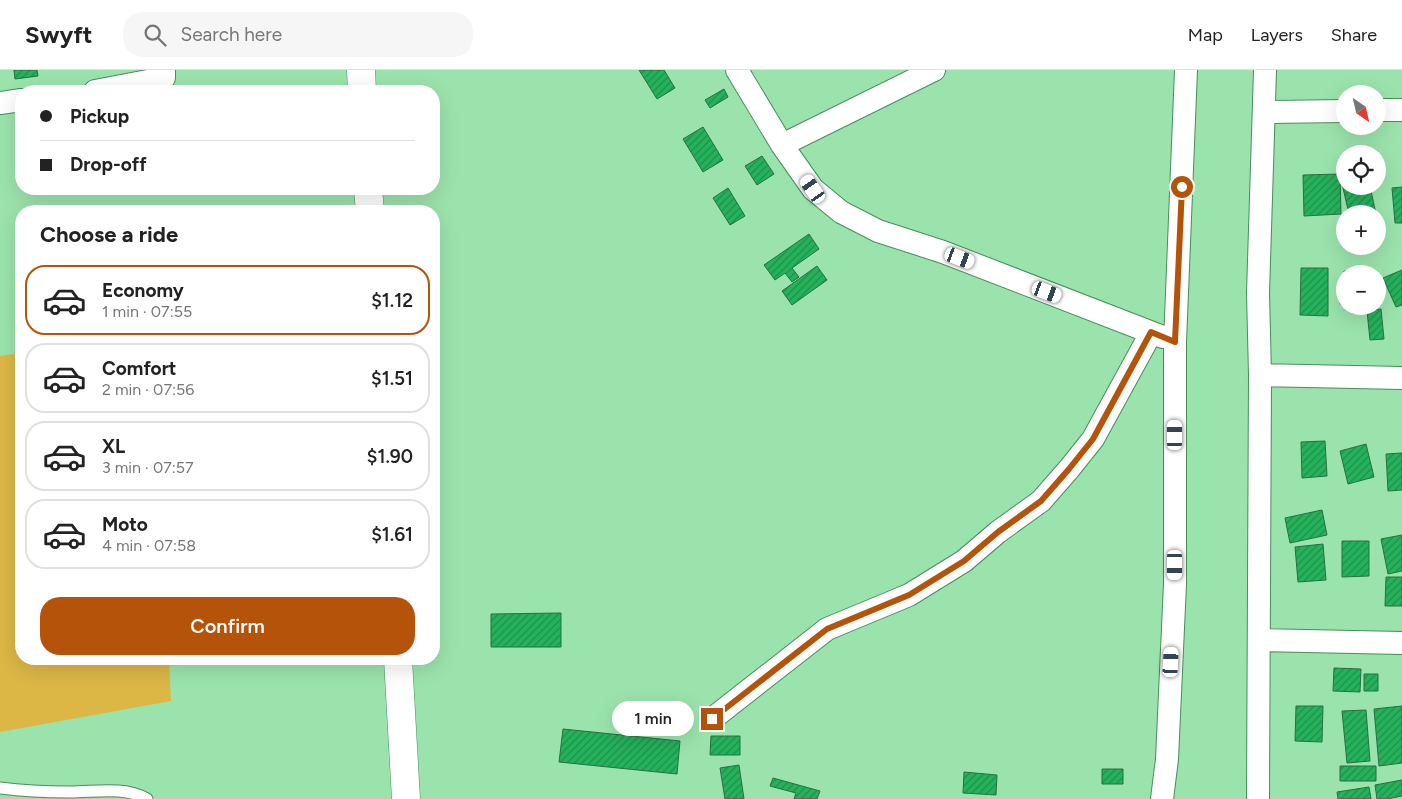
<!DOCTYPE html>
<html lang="en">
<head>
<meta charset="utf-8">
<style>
  :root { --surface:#fff; --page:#f6f6f6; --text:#222; --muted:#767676; --line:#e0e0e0; --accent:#b45309 }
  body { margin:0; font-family:Figtree,sans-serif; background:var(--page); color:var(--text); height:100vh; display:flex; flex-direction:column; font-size:19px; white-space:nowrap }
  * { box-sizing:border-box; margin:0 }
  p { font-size:16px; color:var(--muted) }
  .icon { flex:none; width:28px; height:28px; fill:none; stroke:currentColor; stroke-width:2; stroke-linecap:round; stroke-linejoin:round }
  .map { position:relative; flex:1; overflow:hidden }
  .drawer { position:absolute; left:15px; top:135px; width:425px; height:460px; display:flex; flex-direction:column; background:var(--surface); border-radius:20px; box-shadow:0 5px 20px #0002 }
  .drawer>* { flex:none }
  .hud { position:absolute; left:15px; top:15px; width:425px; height:110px; border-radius:20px; box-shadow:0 5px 20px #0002; display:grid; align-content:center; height:110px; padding:0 25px; background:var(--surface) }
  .needle { width:32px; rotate:146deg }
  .fabs { position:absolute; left:1336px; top:15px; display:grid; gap:10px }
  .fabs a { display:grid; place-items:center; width:50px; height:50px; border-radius:50%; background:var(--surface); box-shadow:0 5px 20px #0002; font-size:25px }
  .end { position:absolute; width:22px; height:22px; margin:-11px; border:6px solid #b45309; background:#fff; box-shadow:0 0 0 2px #fff }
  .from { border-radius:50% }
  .bubble { position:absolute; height:35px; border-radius:18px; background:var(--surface); box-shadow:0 5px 20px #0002; font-size:16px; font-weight:600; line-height:35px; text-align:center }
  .car { position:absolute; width:15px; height:30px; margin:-15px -8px; border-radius:6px; box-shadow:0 0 4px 1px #0007; background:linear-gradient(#fff 24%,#345 0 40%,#fff 0 76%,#345 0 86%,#fff 0) }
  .hud b { display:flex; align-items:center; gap:18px; height:48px; font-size:19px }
  .hud b+b { border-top:1px solid var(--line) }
  .hud i { width:12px; height:12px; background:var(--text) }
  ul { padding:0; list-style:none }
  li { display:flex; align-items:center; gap:15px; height:70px; margin:0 10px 8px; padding:0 15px; border:2px solid var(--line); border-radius:20px }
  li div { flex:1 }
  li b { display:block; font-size:19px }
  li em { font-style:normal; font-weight:600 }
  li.current { border-color:var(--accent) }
  li>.icon { width:45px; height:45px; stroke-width:1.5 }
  h2 { padding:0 25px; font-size:22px; line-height:60px }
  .action { display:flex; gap:10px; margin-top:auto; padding:10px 25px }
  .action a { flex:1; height:58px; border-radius:20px; background:var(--accent); color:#fff; font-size:20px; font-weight:600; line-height:58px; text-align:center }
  header { display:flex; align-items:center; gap:30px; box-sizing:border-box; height:70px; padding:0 25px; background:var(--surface); border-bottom:1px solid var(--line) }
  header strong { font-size:24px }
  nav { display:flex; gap:28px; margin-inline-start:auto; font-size:18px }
  .search { width:350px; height:45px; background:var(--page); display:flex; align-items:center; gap:12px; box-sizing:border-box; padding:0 18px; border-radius:20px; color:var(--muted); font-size:19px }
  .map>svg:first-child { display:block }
</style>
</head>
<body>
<header>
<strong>Swyft</strong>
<div class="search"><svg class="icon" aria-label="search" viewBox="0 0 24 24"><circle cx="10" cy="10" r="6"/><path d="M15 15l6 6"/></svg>Search here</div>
<nav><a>Map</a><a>Layers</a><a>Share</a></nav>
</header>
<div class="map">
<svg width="1402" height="729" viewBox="0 0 1402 729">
  <defs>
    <pattern id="building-hatch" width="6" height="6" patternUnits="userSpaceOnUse" patternTransform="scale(1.25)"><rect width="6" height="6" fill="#25b25c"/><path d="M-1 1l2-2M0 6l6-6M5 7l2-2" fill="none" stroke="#1e904a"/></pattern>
  </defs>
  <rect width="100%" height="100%" fill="#9be3ac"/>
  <path fill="#dcb746" d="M21,283v306h148l2,42 -171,31v-376z"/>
  <path fill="url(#building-hatch)" stroke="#286f3f" d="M14,0h23l1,6 -23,3z
    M639,0h25l11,18 -18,11z
    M724,19l4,8 -18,11 -5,-8z
    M703,57l20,33 -20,12 -20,-33z
    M762,86l12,18 -17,11 -12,-19z
    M1340,104l1,40 -37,2 -1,-41z
    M1345,108v8h25l6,28h-27l-8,-35z
    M1402,117v36h-7l-3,-35z
    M728,118l17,28 -15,9 -17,-27z
    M809,164l10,15 -27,19 7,9 -7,5 -7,-9 -10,7 -11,-15z
    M817,196l10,14 -35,25 -10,-14z
    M1301,198h27v48l-28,-1z
    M1402,200v35l-6,2 -13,-29z
    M1344,201l26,3h-25v30h-5z
    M1381,239l3,30 -14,1 -3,-29z
    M1325,371l2,35 -25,2 -1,-36z
    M1366,374l8,33 -26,7 -8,-33z
    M1402,383v37l-14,1 -2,-37z
    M1322,440l5,25 -37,8 -5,-25z
    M1402,465v36l-14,3 -7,-35z
    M1342,471h27v35l-27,1z
    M1323,474l3,36 -28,2 -3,-35z
    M1386,507h16v29h-17z
    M561,543v34h-70v-33z
    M1334,598l27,1 -1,23 -27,-1z
    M1364,604h14v17h-14z
    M1296,636h27l-1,36 -27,-1z
    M1402,636v57l-23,3 -5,-57z
    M1366,640l4,51 -23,2 -5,-52z
    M563,659l117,12 -3,33 -118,-12z
    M711,666h29v19h-30z
    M739,695l5,34h-19l-5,-31z
    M1340,696h36v15h-36z
    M1102,699h21v15h-21z
    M964,702l33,3 -1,20 -33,-2z
    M773,708l47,13 -3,8h-23l2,-6 -26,-7z
    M1402,710v16l-15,3h-10l-2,-14z
    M1369,717l2,12h-33l-1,-7z"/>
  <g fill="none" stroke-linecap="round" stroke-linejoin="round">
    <defs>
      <path id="lane" d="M0,718c23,3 47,4 70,4 26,0 54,-6 77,7"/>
      <path id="street" d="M737,0l45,75 31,44 28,23 37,19 65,21 220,85
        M95,21l69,-13v-8
        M0,33l21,-3
        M1378,40h24
        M1264,42l81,-1
        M782,75l152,-75
        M1260,305l142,3
        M1259,570l143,3
        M712,649l115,-90 82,-34 55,-34 34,-29 43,-31 28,-32 24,-30 58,-106
        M1162,729l5,-40 8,-175v-242l11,-272
        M1258,729l2,-424 -2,-82 7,-223"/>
      <path id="secondary" d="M361,0l1,21
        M368,119l2,22
        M398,589l8,140"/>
    </defs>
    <use href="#lane" stroke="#488d5b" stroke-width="13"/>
    <use href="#street" stroke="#488d5b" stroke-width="24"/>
    <use href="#secondary" stroke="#488d5b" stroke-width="29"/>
    <use href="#lane" stroke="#fff" stroke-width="11"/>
    <use href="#street" stroke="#fff" stroke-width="22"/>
    <use href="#secondary" stroke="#fff" stroke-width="28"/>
  </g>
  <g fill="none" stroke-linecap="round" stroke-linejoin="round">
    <path stroke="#b45309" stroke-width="6" d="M712,649l115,-90 82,-34 55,-34 34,-29 43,-31 28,-32 24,-30 58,-107 24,10 7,-155"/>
  </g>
</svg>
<div class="fabs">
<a><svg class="needle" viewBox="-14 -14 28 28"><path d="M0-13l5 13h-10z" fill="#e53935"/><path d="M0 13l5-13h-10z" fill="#767676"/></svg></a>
<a><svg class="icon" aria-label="locate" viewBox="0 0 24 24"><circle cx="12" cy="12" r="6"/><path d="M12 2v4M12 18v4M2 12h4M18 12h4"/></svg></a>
<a>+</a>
<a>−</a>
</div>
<i class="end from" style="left:1182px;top:117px"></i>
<i class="end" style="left:712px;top:649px"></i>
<div class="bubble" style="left:612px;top:631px;width:82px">1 min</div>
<i class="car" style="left:813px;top:119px;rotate:325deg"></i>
<i class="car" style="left:960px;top:188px;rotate:111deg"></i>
<i class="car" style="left:1047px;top:222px;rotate:111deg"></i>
<i class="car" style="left:1175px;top:365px;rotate:0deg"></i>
<i class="car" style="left:1175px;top:495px;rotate:180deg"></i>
<i class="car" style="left:1171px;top:592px;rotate:3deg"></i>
<div class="hud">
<b><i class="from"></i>Pickup</b>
<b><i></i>Drop-off</b>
</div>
<section class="drawer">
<h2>Choose a ride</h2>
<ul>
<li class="current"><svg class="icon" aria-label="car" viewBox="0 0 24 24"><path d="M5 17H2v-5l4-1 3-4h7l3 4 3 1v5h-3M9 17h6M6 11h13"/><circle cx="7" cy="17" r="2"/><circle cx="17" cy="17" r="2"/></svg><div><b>Economy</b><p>1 min · 07:55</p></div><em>$1.12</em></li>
<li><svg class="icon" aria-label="car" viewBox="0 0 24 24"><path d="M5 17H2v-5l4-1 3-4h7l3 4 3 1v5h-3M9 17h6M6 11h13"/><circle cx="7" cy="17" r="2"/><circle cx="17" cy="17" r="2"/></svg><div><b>Comfort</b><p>2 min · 07:56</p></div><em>$1.51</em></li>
<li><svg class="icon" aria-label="car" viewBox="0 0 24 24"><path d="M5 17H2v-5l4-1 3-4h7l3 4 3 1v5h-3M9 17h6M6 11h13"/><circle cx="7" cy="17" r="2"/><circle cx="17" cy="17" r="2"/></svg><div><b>XL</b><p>3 min · 07:57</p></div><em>$1.90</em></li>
<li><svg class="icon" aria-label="car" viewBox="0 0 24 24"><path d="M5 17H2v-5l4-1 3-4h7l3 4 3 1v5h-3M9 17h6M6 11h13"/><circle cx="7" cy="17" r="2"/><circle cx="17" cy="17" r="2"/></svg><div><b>Moto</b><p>4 min · 07:58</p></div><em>$1.61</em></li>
</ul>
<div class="action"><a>Confirm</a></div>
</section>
</div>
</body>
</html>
